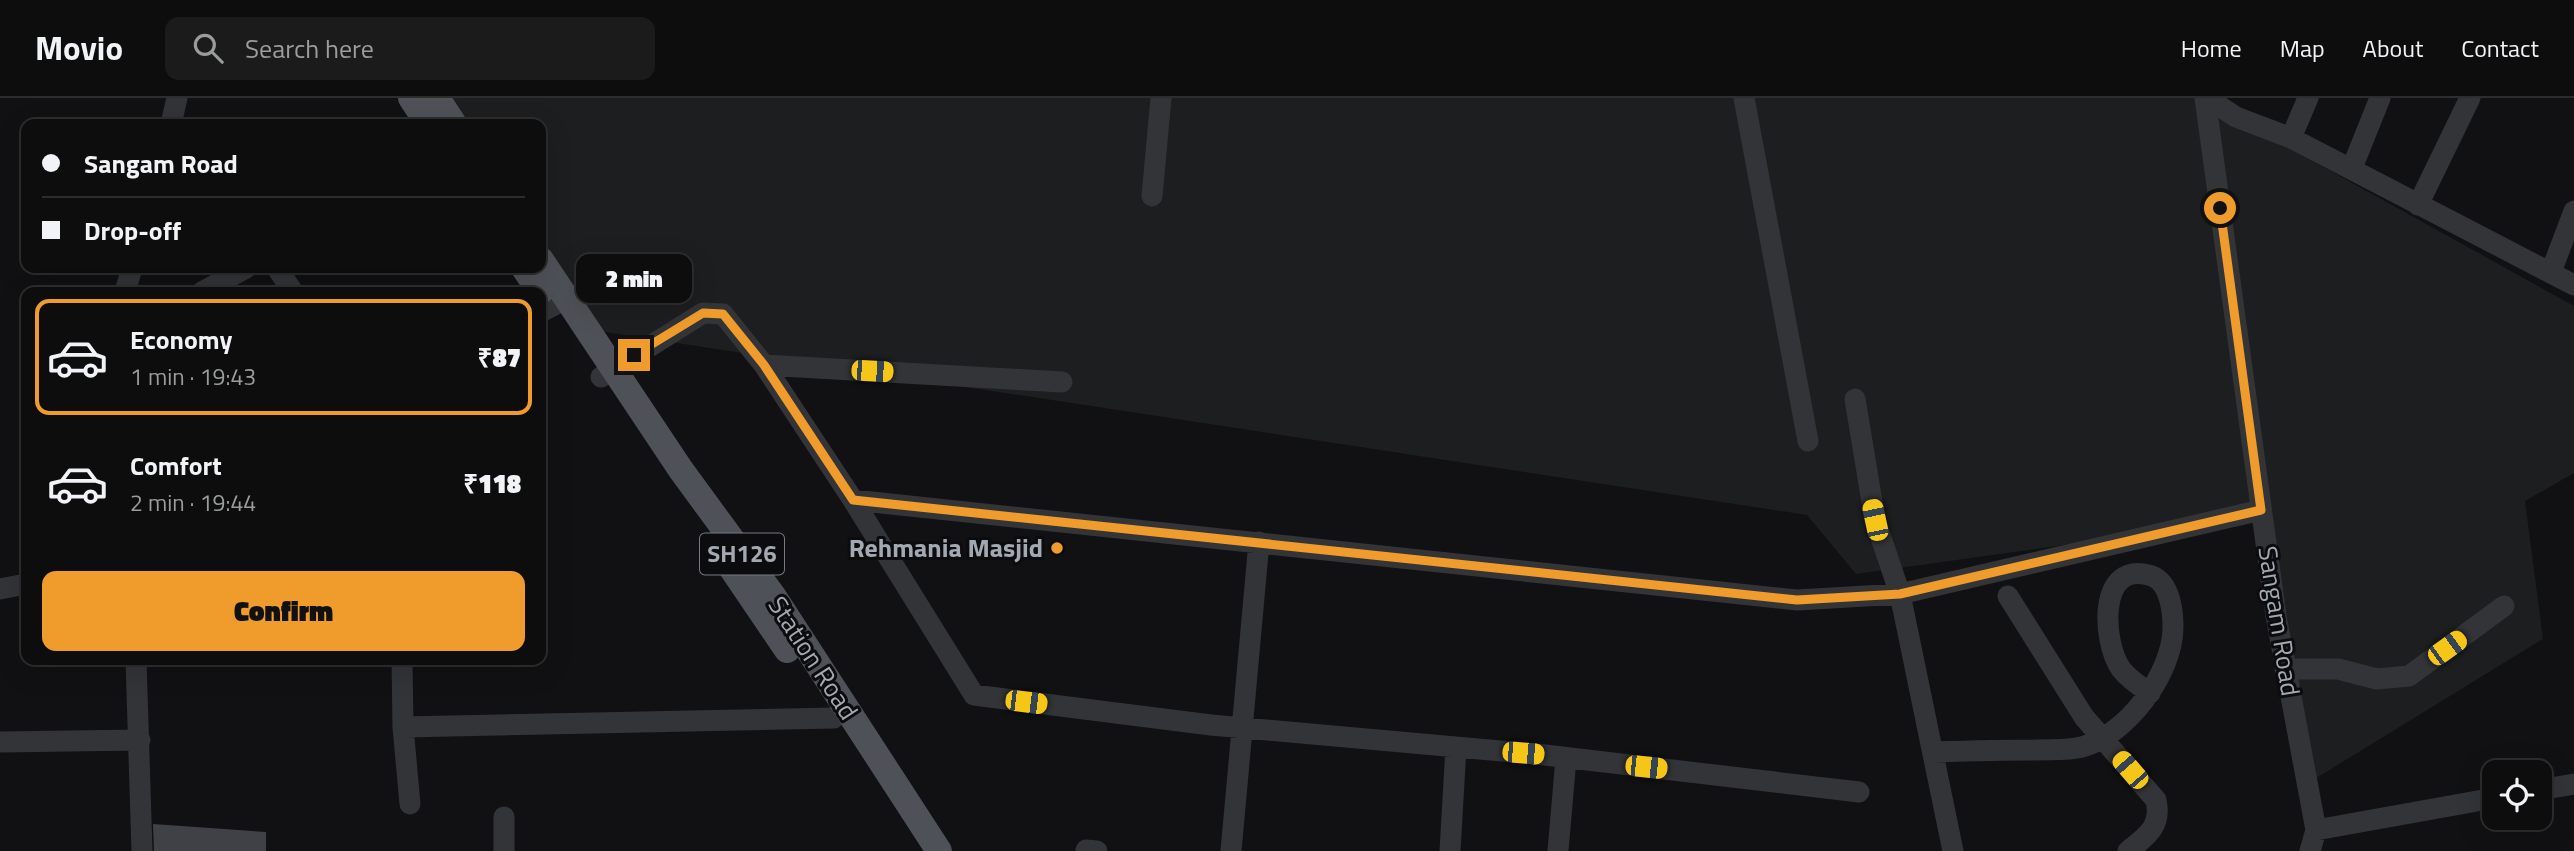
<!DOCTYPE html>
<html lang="en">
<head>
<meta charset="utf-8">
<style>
  :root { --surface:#0d0d0e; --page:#1b1b1c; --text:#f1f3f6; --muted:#9a9c9e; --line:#2d2d2e; --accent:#ef9c2d }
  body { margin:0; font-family:"Titillium Web",sans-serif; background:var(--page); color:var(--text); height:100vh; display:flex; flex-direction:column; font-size:26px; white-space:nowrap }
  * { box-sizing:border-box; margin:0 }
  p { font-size:23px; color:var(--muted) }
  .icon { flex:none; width:38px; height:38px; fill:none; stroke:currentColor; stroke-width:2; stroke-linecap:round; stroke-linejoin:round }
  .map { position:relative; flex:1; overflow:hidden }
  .details { position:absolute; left:21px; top:189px; width:525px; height:378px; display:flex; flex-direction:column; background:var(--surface); border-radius:14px; box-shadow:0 7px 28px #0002,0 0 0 2px var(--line) }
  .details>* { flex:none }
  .top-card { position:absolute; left:21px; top:21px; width:525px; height:154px; border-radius:14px; box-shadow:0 7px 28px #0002,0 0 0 2px var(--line); display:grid; align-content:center; height:154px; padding:0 21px; background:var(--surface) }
  .fabs { position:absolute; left:2482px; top:662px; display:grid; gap:14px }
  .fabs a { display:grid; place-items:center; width:70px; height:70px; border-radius:14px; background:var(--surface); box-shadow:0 7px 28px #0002,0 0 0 2px var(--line); font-size:35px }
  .end { position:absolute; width:32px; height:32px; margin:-16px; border:9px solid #ef9c2d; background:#111; box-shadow:0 0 0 4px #111 }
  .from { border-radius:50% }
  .bubble { position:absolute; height:49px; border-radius:14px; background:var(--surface); box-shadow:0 7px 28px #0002,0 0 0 2px var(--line); font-size:23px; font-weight:800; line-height:49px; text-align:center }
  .car { position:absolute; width:21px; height:42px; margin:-21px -10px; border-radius:9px; box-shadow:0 0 5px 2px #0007; background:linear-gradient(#f5c518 24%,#345 0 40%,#f5c518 0 76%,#345 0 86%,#f5c518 0) }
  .top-card b { display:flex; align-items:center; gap:24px; height:66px; font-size:26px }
  .top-card b+b { border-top:2px solid var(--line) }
  .top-card i { width:18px; height:18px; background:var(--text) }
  ul { padding:12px 0 0; list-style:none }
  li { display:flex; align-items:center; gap:21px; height:116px; margin:0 14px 10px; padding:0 7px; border:4px solid transparent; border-radius:14px }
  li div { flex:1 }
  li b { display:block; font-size:26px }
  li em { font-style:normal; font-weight:800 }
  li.active { border-color:var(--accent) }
  li>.icon { width:63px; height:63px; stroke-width:1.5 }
  .button { display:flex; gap:14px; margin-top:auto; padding:14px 21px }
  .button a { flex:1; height:80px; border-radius:14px; background:var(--accent); color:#111; font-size:28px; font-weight:800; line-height:80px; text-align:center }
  header { display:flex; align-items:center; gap:42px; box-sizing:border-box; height:98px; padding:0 35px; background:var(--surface); border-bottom:2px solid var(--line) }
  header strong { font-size:33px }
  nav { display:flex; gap:38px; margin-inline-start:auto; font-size:24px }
  .search { width:490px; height:63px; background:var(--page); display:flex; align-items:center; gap:18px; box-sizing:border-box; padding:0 24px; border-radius:14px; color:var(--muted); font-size:26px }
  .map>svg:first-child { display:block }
</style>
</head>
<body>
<header>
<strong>Movio</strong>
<div class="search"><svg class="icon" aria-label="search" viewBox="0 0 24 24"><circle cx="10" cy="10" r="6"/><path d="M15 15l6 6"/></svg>Search here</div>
<nav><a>Home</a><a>Map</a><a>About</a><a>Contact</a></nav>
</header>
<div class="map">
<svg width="2574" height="753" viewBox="0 0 2574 753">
  <rect width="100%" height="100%" fill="#111113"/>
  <path fill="#1d1e20" d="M447,0h1752l375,208v167l-49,28 18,138 -238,146 -48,-267 -401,56 -49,-59 -1209,-184 -57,-89v-118h-77z"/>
  <path fill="#404146" d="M153,726l113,8v19h-112z"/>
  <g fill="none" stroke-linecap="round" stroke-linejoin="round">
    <path stroke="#323438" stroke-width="21" d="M1744,0l64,343
      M2205,0l71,518 40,214 -6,21
      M2207,0l29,19 55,21 283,147
      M171,26l6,-26
      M2291,40l17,-40
      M2352,70l28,-70
      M1152,98l9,-98
      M2418,107l52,-107
      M277,170l16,24
      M2551,174l23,-61
      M125,194l7,-24
      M202,194l44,-24
      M541,214l25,-13
      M764,267l298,17
      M601,279l102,-64 20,1 41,51 89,135 121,195 237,30 334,30 314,37
      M1855,301l20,121 25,74 53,257
      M853,402l944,100 103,-6 361,-84
      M0,491l26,-5
      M2008,498l76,121 72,83c6,26 -9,36 -28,51
      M136,562l6,191
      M402,562l1,67 7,77
      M2285,571h53l39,10 32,-3 95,-70
      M403,629l431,-9
      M0,644l140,-2
      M1933,654c33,-1 67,-2 101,-2 15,-1 33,1 48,-3 45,-12 91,-74 91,-120 0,-16 -3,-44 -21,-51 -55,-18 -50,66 -31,93 8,10 18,17 29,24
      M2539,692l35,-6
      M2316,732l178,-32
      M1086,752l11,1
      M504,753v-34
      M1231,753l28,-309
      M1450,753l6,-104
      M1558,753l8,-93"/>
    <path stroke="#4e5157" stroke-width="26" d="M411,0l17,26
      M437,0l17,26
      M541,162l140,210 93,127 165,254
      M524,170l16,24
      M730,468l57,84"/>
  </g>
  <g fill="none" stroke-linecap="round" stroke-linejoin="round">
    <path stroke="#ef9c2d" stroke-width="9" d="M634,257l69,-42 20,1 41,51 89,135 944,100 103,-6 361,-84 -41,-302"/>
  </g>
  <circle fill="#ef9c2d" stroke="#0c0c0e" stroke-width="2.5" cx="1057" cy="450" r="7"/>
  <g text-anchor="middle" stroke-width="6" stroke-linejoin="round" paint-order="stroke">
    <rect fill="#0c0c0e" stroke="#767a82" stroke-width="2" x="700" y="435.5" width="84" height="41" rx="5"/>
    <g font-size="24" font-weight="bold" fill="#a3a9b3">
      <text x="742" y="464">SH126</text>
    </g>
    <g font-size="26" font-weight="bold" fill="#a3a9b3" stroke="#0c0c0e" text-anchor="end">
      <text x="1043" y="459">Rehmania Masjid</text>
    </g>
    <g font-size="26" fill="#a3a9b3" stroke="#0c0c0e">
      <text transform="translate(2279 523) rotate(81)" y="9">Sangam Road</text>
      <text transform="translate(813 560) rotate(57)" y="9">Station Road</text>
    </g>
  </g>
</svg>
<div class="fabs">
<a><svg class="icon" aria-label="locate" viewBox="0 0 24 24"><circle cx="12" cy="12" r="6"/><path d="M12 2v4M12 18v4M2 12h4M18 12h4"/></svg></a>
</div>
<i class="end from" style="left:2220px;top:110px"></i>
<i class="end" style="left:634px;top:257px"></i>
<div class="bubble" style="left:576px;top:156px;width:116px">2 min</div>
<i class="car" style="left:872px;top:273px;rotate:93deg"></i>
<i class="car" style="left:1875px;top:422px;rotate:348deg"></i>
<i class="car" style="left:2447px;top:550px;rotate:54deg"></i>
<i class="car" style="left:1026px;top:604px;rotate:97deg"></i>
<i class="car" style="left:1523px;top:655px;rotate:95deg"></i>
<i class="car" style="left:1646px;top:669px;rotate:96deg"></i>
<i class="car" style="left:2130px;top:672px;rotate:319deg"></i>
<div class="top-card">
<b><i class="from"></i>Sangam Road</b>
<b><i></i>Drop-off</b>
</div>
<section class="details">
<ul>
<li class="active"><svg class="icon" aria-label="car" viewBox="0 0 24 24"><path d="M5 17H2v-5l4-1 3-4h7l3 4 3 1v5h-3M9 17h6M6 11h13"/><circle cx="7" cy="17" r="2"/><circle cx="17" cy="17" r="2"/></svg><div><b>Economy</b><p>1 min · 19:43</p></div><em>₹87</em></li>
<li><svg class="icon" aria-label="car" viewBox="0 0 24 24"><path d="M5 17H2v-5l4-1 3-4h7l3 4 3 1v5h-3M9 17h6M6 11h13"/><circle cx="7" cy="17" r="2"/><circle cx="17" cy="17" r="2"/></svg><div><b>Comfort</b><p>2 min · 19:44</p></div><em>₹118</em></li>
</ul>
<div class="button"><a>Confirm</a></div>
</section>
</div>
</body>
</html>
